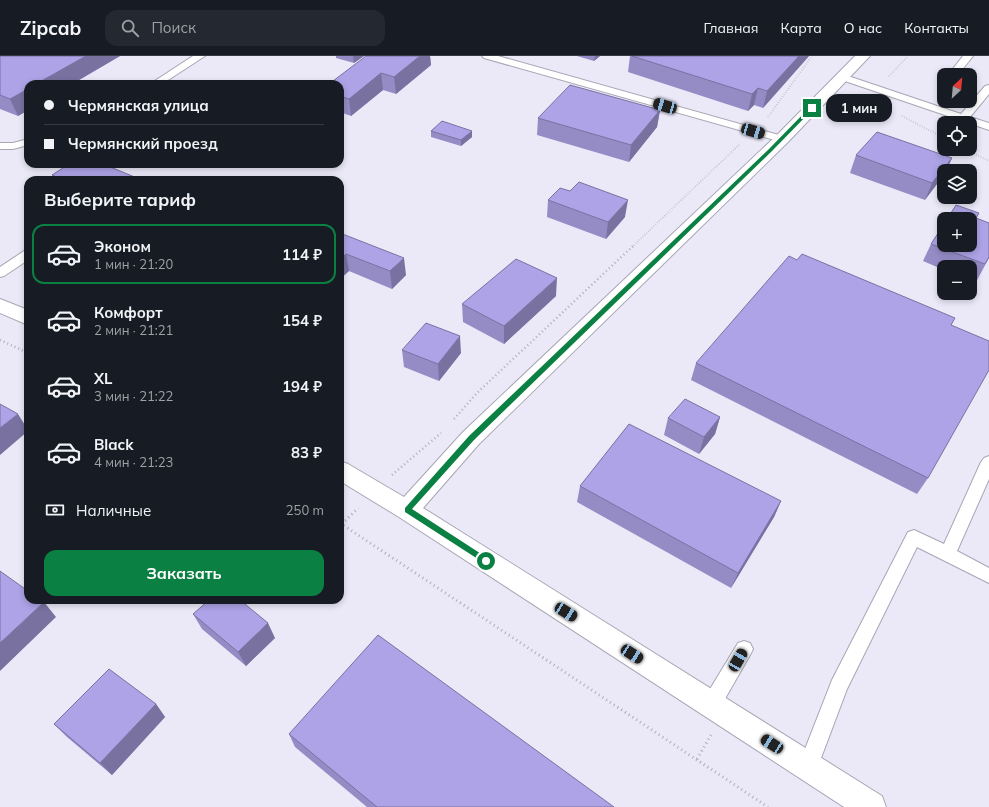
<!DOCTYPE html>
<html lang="ru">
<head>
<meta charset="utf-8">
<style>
  :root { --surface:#171b24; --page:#242831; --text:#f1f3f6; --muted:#9ea1a6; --line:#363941; --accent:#0b8043 }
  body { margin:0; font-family:Mulish,sans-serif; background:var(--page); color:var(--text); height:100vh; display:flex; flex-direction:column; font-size:15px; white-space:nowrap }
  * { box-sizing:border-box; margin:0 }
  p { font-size:13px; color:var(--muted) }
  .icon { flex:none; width:22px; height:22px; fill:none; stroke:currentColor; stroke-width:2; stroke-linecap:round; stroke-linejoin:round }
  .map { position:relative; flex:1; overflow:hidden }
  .sheet { position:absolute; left:24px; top:120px; width:320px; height:428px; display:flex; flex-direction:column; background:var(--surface); border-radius:12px; box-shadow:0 2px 6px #0003 }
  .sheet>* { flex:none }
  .guide { position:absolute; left:24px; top:24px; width:320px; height:88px; border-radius:12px; box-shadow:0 2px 6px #0003; display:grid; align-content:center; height:88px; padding:0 20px; background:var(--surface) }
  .needle { width:26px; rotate:26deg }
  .tools { position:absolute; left:937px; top:12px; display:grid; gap:8px }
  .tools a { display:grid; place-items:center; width:40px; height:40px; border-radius:8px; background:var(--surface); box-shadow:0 2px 6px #0003; font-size:20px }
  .end { position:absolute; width:18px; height:18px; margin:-9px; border:5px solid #0b8043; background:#fff; box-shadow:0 0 0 2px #fff }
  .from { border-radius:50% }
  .bubble { position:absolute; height:28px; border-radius:12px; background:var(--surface); box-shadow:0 2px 6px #0003; font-size:13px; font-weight:700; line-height:28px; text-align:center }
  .car { position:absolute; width:12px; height:24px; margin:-12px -6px; border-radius:5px; box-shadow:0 0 3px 1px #0007; background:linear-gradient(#222 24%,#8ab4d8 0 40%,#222 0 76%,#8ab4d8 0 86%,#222 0) }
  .guide b { display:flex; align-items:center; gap:14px; height:38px; font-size:15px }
  .guide b+b { border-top:1px solid var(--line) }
  .guide i { width:10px; height:10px; background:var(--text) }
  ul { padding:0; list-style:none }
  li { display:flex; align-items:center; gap:12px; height:60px; margin:0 8px 6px; padding:0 12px; border:2px solid transparent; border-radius:12px }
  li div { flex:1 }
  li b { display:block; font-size:15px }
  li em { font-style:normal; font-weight:700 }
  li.active { border-color:var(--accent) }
  li>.icon { width:36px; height:36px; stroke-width:1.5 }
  h2 { padding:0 20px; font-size:18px; line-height:48px }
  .pay { display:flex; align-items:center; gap:10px; height:44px; padding:0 20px; font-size:15px }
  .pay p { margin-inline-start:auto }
  .cta { display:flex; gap:8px; margin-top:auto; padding:8px 20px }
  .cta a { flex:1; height:46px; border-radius:12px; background:var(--accent); color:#fff; font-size:16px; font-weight:700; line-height:46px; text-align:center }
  header { display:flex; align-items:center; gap:24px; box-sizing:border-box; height:56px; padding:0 20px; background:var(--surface); border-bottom:1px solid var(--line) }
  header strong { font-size:19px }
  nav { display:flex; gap:22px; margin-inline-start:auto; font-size:14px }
  .search { width:280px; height:36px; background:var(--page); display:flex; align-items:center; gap:10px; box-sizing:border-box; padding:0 14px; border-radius:12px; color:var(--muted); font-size:15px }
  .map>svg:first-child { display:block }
</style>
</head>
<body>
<header>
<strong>Zipcab</strong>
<div class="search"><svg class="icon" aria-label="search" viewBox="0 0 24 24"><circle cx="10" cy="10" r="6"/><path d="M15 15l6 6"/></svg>Поиск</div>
<nav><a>Главная</a><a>Карта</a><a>О нас</a><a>Контакты</a></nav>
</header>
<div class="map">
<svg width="989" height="751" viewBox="0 0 989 751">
  <rect width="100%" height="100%" fill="#ebe9f8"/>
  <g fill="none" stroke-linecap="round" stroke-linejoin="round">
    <defs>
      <path id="service" d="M193,0h12l-43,28h-12z
        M482,0h16l288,81 1,2 -5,3 -4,-1 -294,-83z
        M963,0h10l-15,19h-10z
        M842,18l119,40 24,-28 4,-1v9l-19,23 19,6v7l-150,-51 -2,-2z
        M28,83v6l-15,4h-13v-6h13z
        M28,194v10l-24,16 -4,1v-10l24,-16z
        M989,400v23l-32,72 32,17v15l-72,-36 -70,142 -32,85 -7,3 -7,-3 -3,-7 34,-87 76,-148 6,-2 30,14 37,-82 3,-4z
        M744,585l6,2 3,6 -3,6 -32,56 -7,3 -7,-3 -2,-6 2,-6 34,-56z"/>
      <path id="minor" d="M855,0h15l-82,86 -309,302 -56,64 459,288 4,11h-42l-445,-290 -59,-36v-20l8,3 56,33 59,-65 313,-296z
        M0,243l28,11v15l-28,-12z"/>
    </defs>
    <use href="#service" stroke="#a7a6b4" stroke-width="2"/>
    <use href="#minor" stroke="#a7a6b4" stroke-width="2"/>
    <path stroke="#afadb9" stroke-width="2" stroke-dasharray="0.5 2" stroke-linecap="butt" d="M889,20l19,-20
      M902,60l42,22
      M768,61l44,-61
      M965,93l24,12
      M632,191l108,-103"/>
    <path stroke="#afadb9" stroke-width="2.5" stroke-dasharray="1 3" stroke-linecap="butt" d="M0,284l28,13
      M454,363l23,-26 156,-147
      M392,419l49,-42"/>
    <path stroke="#afadb9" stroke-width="3" stroke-dasharray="1 3.5" stroke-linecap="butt" d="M340,467l428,284
      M342,468l16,-16
      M697,703l14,-24"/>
    <use href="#service" fill="#fff" fill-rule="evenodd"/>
    <use href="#minor" fill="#fff" fill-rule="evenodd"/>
  </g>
  <path fill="#958cc6" d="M0,0h120l-102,60 -18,-7z
    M336,0h28l-10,7 -18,-5z
    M366,0h64l1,9 -35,29 -13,-4 -32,26 -11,-4v-28z
    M577,0h23l-6,5z
    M630,0h179l-46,52 -9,-3 -6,6 -120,-39z
    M660,54l-3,17 -28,35 -92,-27 1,-17z
    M431,75l41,6 -11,9 -30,-9z
    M856,99l96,3 -6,13h-2l-19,29 -75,-27z
    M52,119l90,5h-88z
    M548,144l77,17 -19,22 -59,-22z
    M979,157l-3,6 13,4v35l-13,24 -6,-3v-12h-26v3l-21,-9 8,-17z
    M340,177l66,42 -14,14 -43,-18 -9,8z
    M556,240l-52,48 -41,-22 -1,-18z
    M952,269l-24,153 -11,16 -226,-114 5,-17z
    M402,294l59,3 -22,28 -35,-14z
    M720,361l-5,17 -16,20 -35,-19 4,-17z
    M580,430l201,15 -7,16 -43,71 -154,-86z
    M193,558l82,24 -29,28 -44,-37z
    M156,648l9,13 -53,58 -45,-38 -13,-13z
    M289,678l325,73h-247l-72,-60z"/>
  <path fill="#7972a1" d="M86,0h34l-48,28h-36z
    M353,0h11l-10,7z
    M417,0h13l1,9 -35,29 -2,-17z
    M595,0h5l-6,5z
    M799,0h10l-46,52 4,-17z
    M381,17l2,17 -32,26 -2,-17z
    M758,32l-4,17 -6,6 4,-17z
    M28,33v21l-10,6 -8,-17z
    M660,54l-3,17 -28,35 2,-17z
    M472,75v6l-11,9v-6z
    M952,102l-6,13h-2v4l-19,25 7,-17z
    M628,144l-3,17 -19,22 2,-17z
    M346,198l3,17 -9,8v-20z
    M404,202l2,17 -14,14 -2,-18z
    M557,222l-1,18 -52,48v-18z
    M460,280l1,17 -22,28 -1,-17z
    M18,358l10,16v1l-28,24v-27z
    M720,361l-5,17 -16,20 5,-17z
    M781,445l-7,16 -43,71 7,-15z
    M44,546l12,15 -56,54v-28z
    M268,567l7,15 -29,28 -8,-14z
    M156,648l9,13 -53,58 -12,-12z"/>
  <path fill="#ada3e6" stroke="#7972a1" d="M0,0h86l-50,28h-8v5l-18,10 -10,-4z
    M366,0h54l-26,21 -13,-4 -32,26 -9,-3v-12h-11z
    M632,0h167l-32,35 -9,-3 -6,6z
    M570,29l90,25 -29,35 -93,-27z
    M442,65l30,10 -11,9 -30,-9z
    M877,76l75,26 -20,25 -76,-28z
    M69,108h34l39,16h-78l-12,-5z
    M579,126l49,18 -20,22 -60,-22 12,-12 10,3z
    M956,149l23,8 -3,5 13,5v34l-4,7 -54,-20 13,-20v21h26v-26h-23z
    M340,177l64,25 -14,13 -44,-17 -6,5z
    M802,198l153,64 -4,7 38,16v29l-61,108 -232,-115 93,-107 8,4z
    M516,203l41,19 -53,48 -42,-22z
    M426,267l34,13 -22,28 -36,-14z
    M685,343l35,18 -16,20 -36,-19z
    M0,348l18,10 -18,14z
    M629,368l152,77 -43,72 -158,-87z
    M0,515l28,20v9h12l4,2 -44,41z
    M209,544h31l28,23 -30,29 -45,-38z
    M378,579l236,172h-237l-88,-73z
    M109,613l47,35 -56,59 -46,-39z"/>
  <path fill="#0b8043" d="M810,51l4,1 -42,43 -298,289 -62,69 77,50v4h-5l-79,-51v-4l64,-72 300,-287z"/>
</svg>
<div class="tools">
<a><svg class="needle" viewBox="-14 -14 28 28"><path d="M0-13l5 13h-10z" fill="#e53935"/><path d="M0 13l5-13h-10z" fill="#9ea1a6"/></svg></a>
<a><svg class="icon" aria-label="locate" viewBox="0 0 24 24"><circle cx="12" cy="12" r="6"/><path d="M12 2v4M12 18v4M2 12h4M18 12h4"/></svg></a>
<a><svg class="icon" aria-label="layers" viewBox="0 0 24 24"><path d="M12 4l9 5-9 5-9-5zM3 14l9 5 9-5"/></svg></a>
<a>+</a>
<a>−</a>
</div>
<i class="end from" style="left:486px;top:505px"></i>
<i class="end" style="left:812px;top:52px"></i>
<div class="bubble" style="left:826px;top:38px;width:66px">1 мин</div>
<i class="car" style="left:665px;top:50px;rotate:286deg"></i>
<i class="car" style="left:753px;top:75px;rotate:106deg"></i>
<i class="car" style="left:566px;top:556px;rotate:122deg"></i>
<i class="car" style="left:632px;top:598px;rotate:123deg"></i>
<i class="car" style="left:738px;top:604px;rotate:30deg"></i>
<i class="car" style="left:772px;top:688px;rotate:303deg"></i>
<div class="guide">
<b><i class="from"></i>Чермянская улица</b>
<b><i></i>Чермянский проезд</b>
</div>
<section class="sheet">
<h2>Выберите тариф</h2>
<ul>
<li class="active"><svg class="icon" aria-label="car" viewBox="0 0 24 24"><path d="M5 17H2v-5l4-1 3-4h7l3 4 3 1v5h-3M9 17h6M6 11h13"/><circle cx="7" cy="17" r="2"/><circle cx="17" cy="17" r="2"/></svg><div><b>Эконом</b><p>1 мин · 21:20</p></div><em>114 ₽</em></li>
<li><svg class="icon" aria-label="car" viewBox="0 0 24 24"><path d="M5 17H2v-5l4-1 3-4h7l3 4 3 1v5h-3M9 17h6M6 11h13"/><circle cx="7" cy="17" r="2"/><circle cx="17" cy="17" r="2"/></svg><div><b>Комфорт</b><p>2 мин · 21:21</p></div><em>154 ₽</em></li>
<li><svg class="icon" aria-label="car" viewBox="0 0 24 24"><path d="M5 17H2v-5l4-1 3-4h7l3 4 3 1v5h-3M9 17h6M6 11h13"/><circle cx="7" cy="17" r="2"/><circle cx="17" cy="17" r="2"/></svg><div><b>XL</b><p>3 мин · 21:22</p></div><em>194 ₽</em></li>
<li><svg class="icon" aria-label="car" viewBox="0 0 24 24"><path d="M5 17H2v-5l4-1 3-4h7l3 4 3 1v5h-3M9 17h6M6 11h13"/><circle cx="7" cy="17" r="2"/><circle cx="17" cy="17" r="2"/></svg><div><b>Black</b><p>4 мин · 21:23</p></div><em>83 ₽</em></li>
</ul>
<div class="pay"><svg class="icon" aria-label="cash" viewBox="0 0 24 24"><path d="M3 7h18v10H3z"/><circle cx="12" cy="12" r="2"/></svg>Наличные<p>250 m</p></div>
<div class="cta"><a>Заказать</a></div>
</section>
</div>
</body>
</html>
